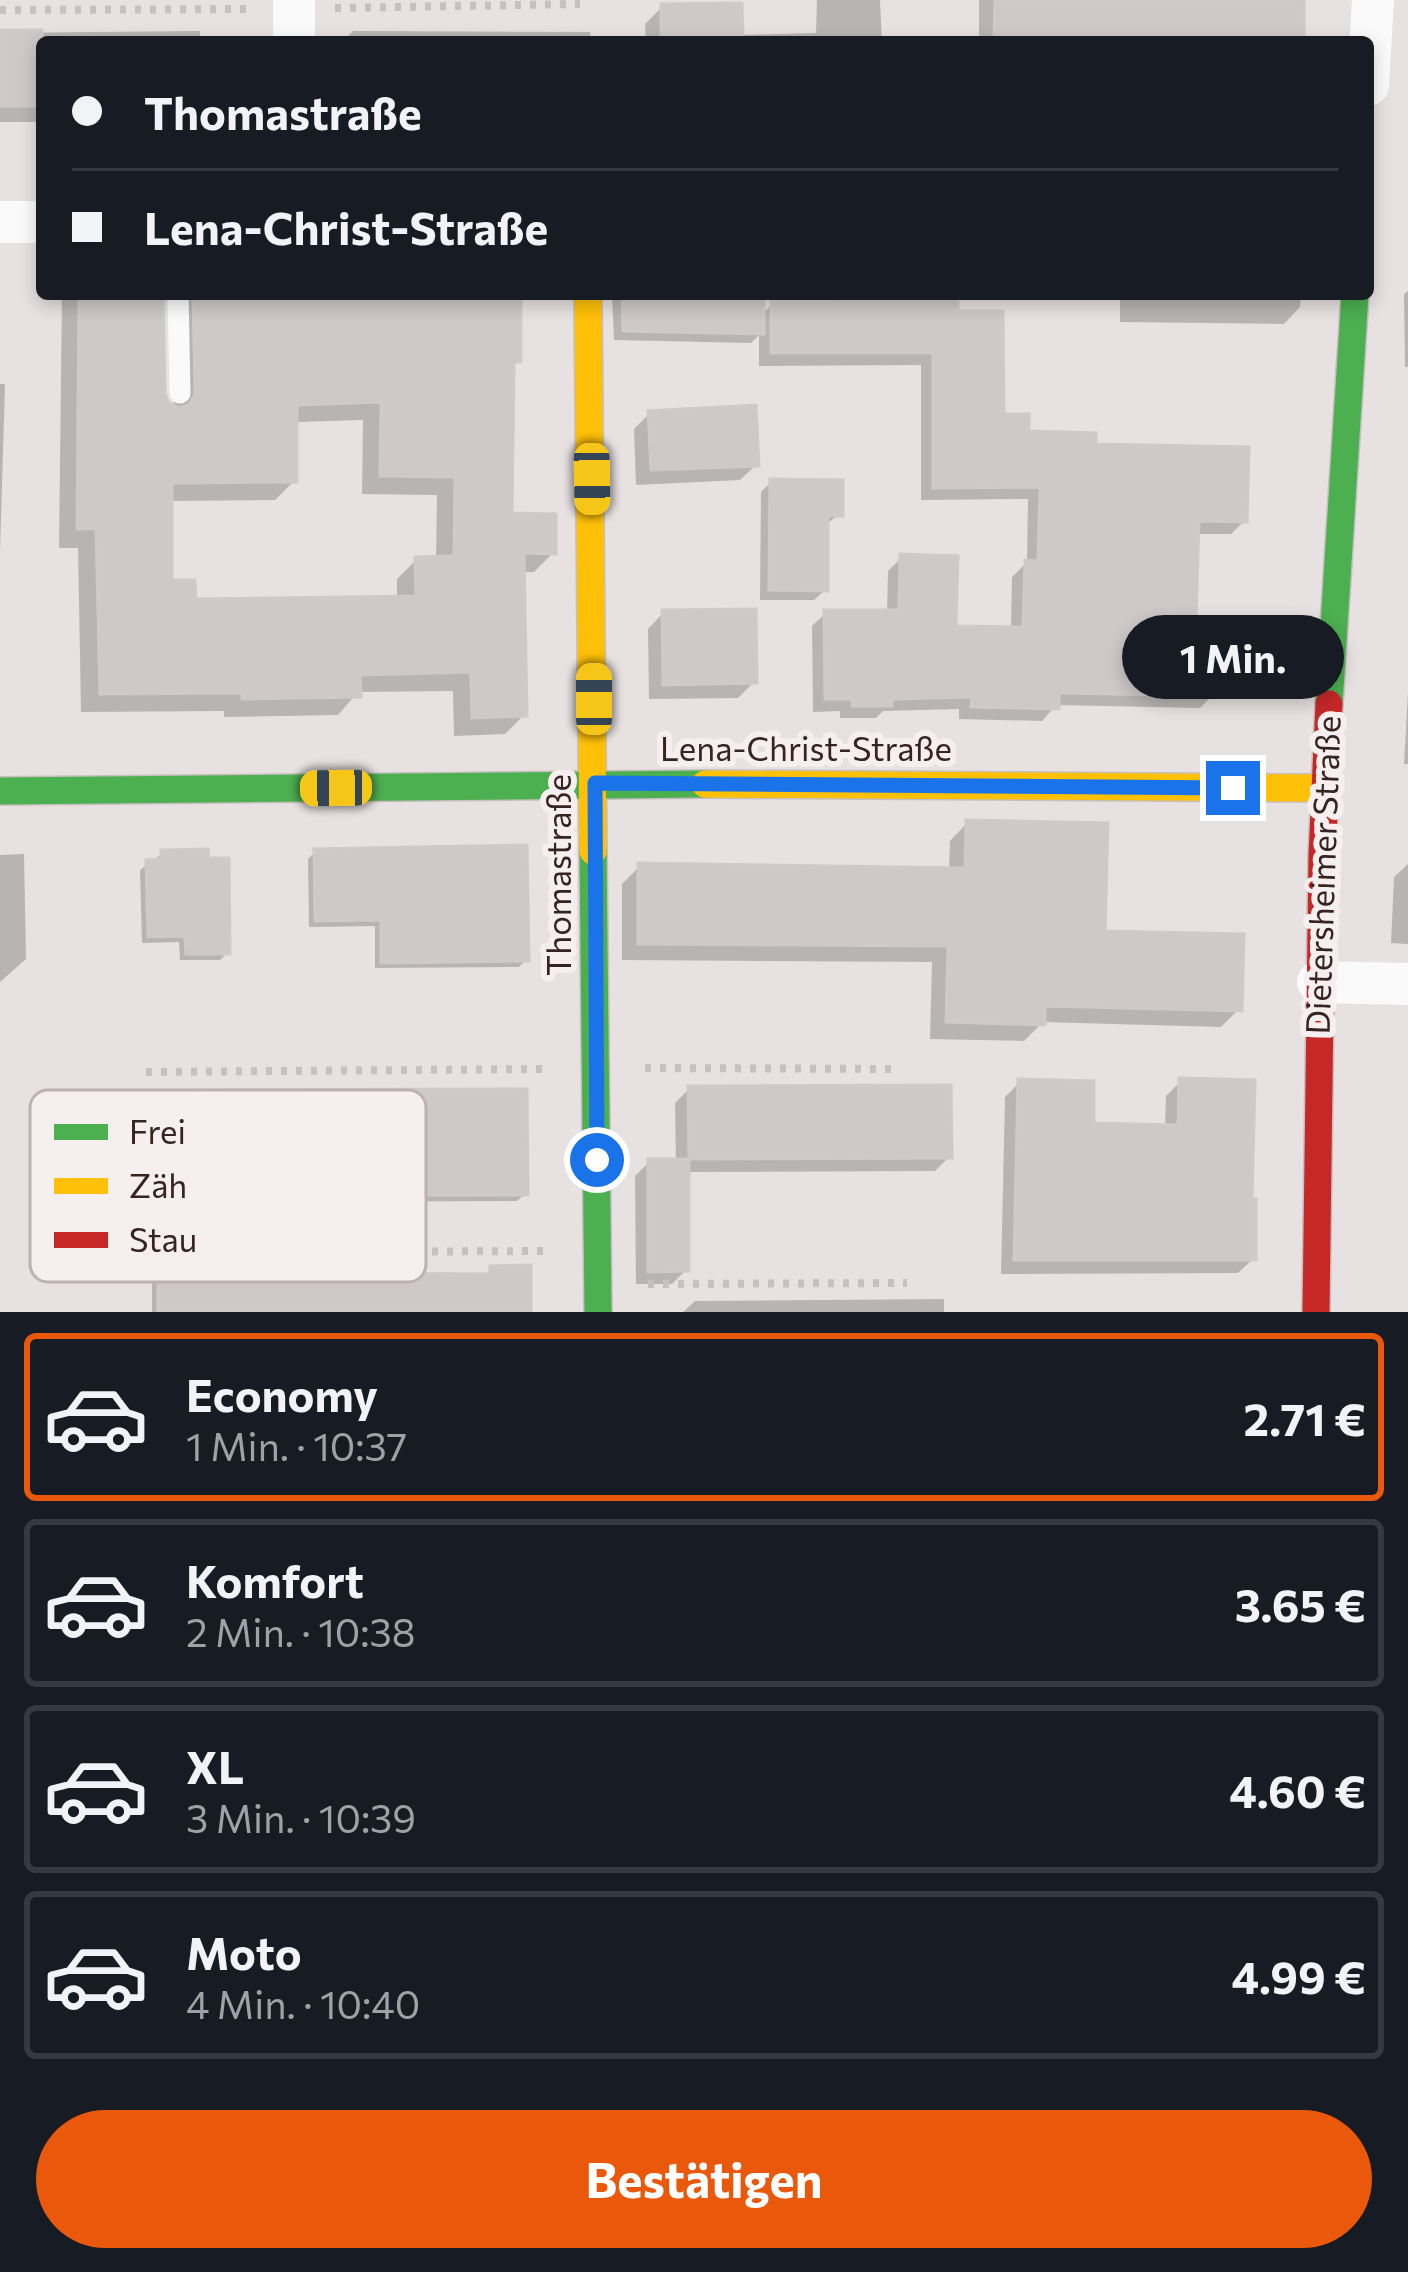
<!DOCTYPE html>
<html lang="de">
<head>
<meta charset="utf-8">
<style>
  :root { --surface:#171b24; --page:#242831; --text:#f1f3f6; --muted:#9ea1a6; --line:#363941; --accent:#ea580c }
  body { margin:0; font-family:Commissioner,sans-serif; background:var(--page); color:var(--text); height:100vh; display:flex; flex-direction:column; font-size:45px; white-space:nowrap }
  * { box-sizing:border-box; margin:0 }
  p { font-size:39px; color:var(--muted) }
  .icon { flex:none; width:66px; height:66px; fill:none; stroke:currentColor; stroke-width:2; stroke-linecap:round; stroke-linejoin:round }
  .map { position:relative; height:1312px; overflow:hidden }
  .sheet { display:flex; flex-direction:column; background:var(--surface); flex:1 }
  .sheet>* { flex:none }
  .guide { position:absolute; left:36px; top:36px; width:1338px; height:264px; border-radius:12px; box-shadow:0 6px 18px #0003; display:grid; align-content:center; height:264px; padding:0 36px; background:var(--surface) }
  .end { position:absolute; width:54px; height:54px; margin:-27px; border:15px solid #1a73e8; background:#fff; box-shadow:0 0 0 6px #fff }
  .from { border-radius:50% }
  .bubble { position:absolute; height:84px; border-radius:42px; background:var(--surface); box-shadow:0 6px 18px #0003; font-size:39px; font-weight:700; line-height:84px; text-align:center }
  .car { position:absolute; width:36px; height:72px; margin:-36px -18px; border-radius:15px; box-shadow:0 0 9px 3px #0007; background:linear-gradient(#f5c518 24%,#345 0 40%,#f5c518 0 76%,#345 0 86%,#f5c518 0) }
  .guide b { display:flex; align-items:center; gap:42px; height:114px; font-size:45px }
  .guide b+b { border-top:3px solid var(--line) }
  .guide i { width:30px; height:30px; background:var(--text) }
  ul { padding:21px 0 0; list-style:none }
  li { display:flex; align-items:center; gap:36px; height:168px; margin:0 24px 18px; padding:0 12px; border:6px solid var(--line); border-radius:12px }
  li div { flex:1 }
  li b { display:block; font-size:45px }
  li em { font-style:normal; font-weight:700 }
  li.current { border-color:var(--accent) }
  li>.icon { width:108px; height:108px; stroke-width:1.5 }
  .action { display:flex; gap:24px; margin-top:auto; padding:24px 36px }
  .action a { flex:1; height:138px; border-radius:72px; background:var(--accent); color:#fff; font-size:48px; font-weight:700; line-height:138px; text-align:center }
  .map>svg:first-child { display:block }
</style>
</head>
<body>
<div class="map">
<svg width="1408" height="1312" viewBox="0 0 1408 1312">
  <rect width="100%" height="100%" fill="#e7e1e1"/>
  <path fill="#0003" fill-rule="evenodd" d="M817,0h63l2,42h-236l-1,-18 17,-17 78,28 76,-2z
    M979,0h322v42h-322z
    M200,31v11h-158v80h-42v-89z
    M353,31l237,1 1,10h-249z
    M1408,291v76h-3l-1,-73z
    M518,294v67l-7,7 -2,148 44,37 -19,19h-12l2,143 -19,19 -51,2 -1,-45 -95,1 -20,23 -114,2v-6l-143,1 -3,-164h-19l3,-254zM160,298l7,2 8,14 -1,99 -12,-19zM363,420l-1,74 75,1 -1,65h-20l-19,19v20l-204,3 -24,-19v-82l106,-1 19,-19v-59z
    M612,294h149v21l11,-11 53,-1v-9h130v20l46,103 25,17 67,12 151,75 -13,13h-35l-3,88 20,73 -13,13 -144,-3 -14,16 -83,-2v-10l-76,2 -7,7h-36v-7l-27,1 -1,-86 14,-13h61l1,-42 13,-13 52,71 58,1 1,-53 15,-15 1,-63 -107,1v-135l-162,1v-31l-8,8 -137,-3z
    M1120,294h181l-1,13 -16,17 -164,-2z
    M0,384h5l-5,169z
    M650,413l106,52 -16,15 -104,5 -2,-56z
    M771,482l69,32 -15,11v65l-11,10h-54l1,-108z
    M663,613l91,69 -16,16 -89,1 -1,-70z
    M1408,692v72h-4z
    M967,823l135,111 137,75 -18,18 -178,-5 -19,19 -94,-2 2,-77 -310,-2v-76l18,-18 309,4 1,-29z
    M315,852l211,108 -7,7 -144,1v-42l-66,1 -1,-68z
    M163,853l64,100 -7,7h-40l-1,-18 -37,1 -2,-73z
    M24,854l2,105 -26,23v-127z
    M1408,864v80l-17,-1 3,-66z
    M1181,1081l68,121 4,57 -15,14 -237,1 4,-177 15,-15 70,44 75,2 1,-32z
    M689,1089l260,68 -14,14 -249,1v98l-14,14h-36l-1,-108 14,-14h27l-1,-59z
    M198,1093l327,101 -8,7 -252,1v-47h-151l-1,-41 8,-7 70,-1 -1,-6z
    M159,1262l184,14 140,1 8,-8 37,-1v44h-376v-43z
    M944,1299v13h-261l12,-11z"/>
  <path fill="#cec8c8" stroke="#cfcaca" stroke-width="3" fill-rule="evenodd" d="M995,0h309v42h-310z
    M742,3l1,39h-82v-38z
    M0,30h42v76h-42z
    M79,294h84l2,99 3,9 11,6 10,-3 6,-11 -2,-100h328v68h-7l-2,151 44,1v40l-32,-1 3,163 -55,2 -1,-46 -111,3 1,22 -119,2v-6l-142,1 -4,-165h-19zM381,402l-1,74 75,1 -1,79 -39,1 1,39 -220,3 -1,-19h-23v-97l125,-1v-77z
    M622,294h142v40l-141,-3z
    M837,294h121v17h45l1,103h25v17l67,2v11l153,3 -2,75 -48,-1 -3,98 22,1 -2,76 -157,-3v16l-88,-2 1,-10 -80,2v7h-40v-7h-27l-1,-89h75l1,-56 58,2 -2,70 67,1 2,-67 13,1 2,-74 -107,1v-135h-162v-52l66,-1z
    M756,405l3,61 -108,4 -3,-59z
    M770,479l73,1v36h-15v75l-59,-1z
    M756,609l1,74 -94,2 -1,-75z
    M966,820l142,3 -3,108 139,3 -2,77 -197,-5v19l-99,-3 2,-76 -310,-2v-81l327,5z
    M527,845l2,116 -148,2v-43l-66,1 -1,-72z
    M208,849l1,9h20l1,96h-44l-1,-18 -37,1 -2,-77 15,-1v-9z
    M1179,1078l76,2 -3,119h4v61h-242l4,-181 76,2v42l84,2z
    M951,1085l1,73 -263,1v112l-41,1v-113h41l-1,-73z
    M527,1089l1,106 -257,1v-47h-152v-45l78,-1 -1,-13z
    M158,1259h94v7h94v7l144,1v-8l41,-1v47h-373z"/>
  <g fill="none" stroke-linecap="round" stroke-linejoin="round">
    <defs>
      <path id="fast" d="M1329,704l26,-410
        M0,791l705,-7
        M593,851l5,461"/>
      <path id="slow" d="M588,294l5,557
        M705,784l619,4"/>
      <path id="jam" d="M1316,1312l6,-457 7,-151"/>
    </defs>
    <use href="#fast" stroke="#c6bfbe" stroke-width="30"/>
    <use href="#slow" stroke="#c6bfbe" stroke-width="30"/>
    <use href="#jam" stroke="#c6bfbe" stroke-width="30"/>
    <path stroke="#c7c0bf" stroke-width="8" stroke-dasharray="6 9" stroke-linecap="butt" d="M335,8l245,-4
      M0,10l254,-1
      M645,1068l252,1
      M146,1072l400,-3
      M312,1252l236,-1
      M648,1284l259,-1"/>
    <path stroke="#fbfafa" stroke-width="21" d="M178,294l2,99"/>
    <path stroke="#fbfafa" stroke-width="42" d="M294,42v-42
      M1368,85l5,-85
      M0,222h42
      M1318,982l90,2"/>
    <use href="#fast" stroke="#4caf50" stroke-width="27"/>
    <use href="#slow" stroke="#ffc107" stroke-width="27"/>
    <use href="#jam" stroke="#c62828" stroke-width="27"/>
  </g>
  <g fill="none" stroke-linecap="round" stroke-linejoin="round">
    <path stroke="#1a73e8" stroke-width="15" d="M597,1160l-2,-377 638,5"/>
  </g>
  <g text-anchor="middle" stroke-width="12" stroke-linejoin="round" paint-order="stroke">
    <g font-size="33" fill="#372421" stroke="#f6efef">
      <text x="806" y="761">Lena-Christ-Straße</text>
      <text transform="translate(559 875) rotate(-90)" y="12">Thomastraße</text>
      <text transform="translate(1323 875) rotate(-88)" y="12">Dietersheimer Straße</text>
    </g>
  </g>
  <rect x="30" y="1090" width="396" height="192" rx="18" fill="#f6efef" stroke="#bdb2b1" stroke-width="3"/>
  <rect x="54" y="1124" width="54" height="16" fill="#4caf50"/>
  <rect x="54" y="1178" width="54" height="16" fill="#ffc107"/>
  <rect x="54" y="1232" width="54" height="16" fill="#c62828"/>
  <g font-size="33" fill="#372421">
    <text x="129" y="1144">Frei</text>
    <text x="129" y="1198">Zäh</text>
    <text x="129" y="1252">Stau</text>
  </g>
</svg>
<i class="end from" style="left:597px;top:1160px"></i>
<i class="end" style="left:1233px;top:788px"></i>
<div class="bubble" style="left:1122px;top:615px;width:222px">1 Min.</div>
<i class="car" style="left:592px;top:479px;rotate:179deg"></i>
<i class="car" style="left:594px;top:699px;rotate:0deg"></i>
<i class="car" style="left:336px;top:788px;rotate:269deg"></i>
<div class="guide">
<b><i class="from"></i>Thomastraße</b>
<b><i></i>Lena-Christ-Straße</b>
</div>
</div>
<section class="sheet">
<ul>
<li class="current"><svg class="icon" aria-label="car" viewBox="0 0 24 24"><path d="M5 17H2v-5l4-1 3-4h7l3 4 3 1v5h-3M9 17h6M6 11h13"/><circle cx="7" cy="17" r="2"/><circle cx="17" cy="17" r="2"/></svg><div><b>Economy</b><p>1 Min. · 10:37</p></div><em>2.71 €</em></li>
<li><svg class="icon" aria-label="car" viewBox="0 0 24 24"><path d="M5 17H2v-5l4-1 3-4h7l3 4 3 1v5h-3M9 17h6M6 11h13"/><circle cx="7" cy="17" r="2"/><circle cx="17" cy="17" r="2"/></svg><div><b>Komfort</b><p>2 Min. · 10:38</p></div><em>3.65 €</em></li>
<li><svg class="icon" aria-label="car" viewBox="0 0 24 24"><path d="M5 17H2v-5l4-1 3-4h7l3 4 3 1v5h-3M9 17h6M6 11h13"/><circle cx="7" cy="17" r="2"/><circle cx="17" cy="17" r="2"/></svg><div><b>XL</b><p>3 Min. · 10:39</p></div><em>4.60 €</em></li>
<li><svg class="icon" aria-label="car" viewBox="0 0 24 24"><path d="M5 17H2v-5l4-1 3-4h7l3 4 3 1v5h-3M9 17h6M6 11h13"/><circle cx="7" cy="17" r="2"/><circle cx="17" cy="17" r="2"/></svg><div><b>Moto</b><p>4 Min. · 10:40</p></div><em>4.99 €</em></li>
</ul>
<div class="action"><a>Bestätigen</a></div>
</section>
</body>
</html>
